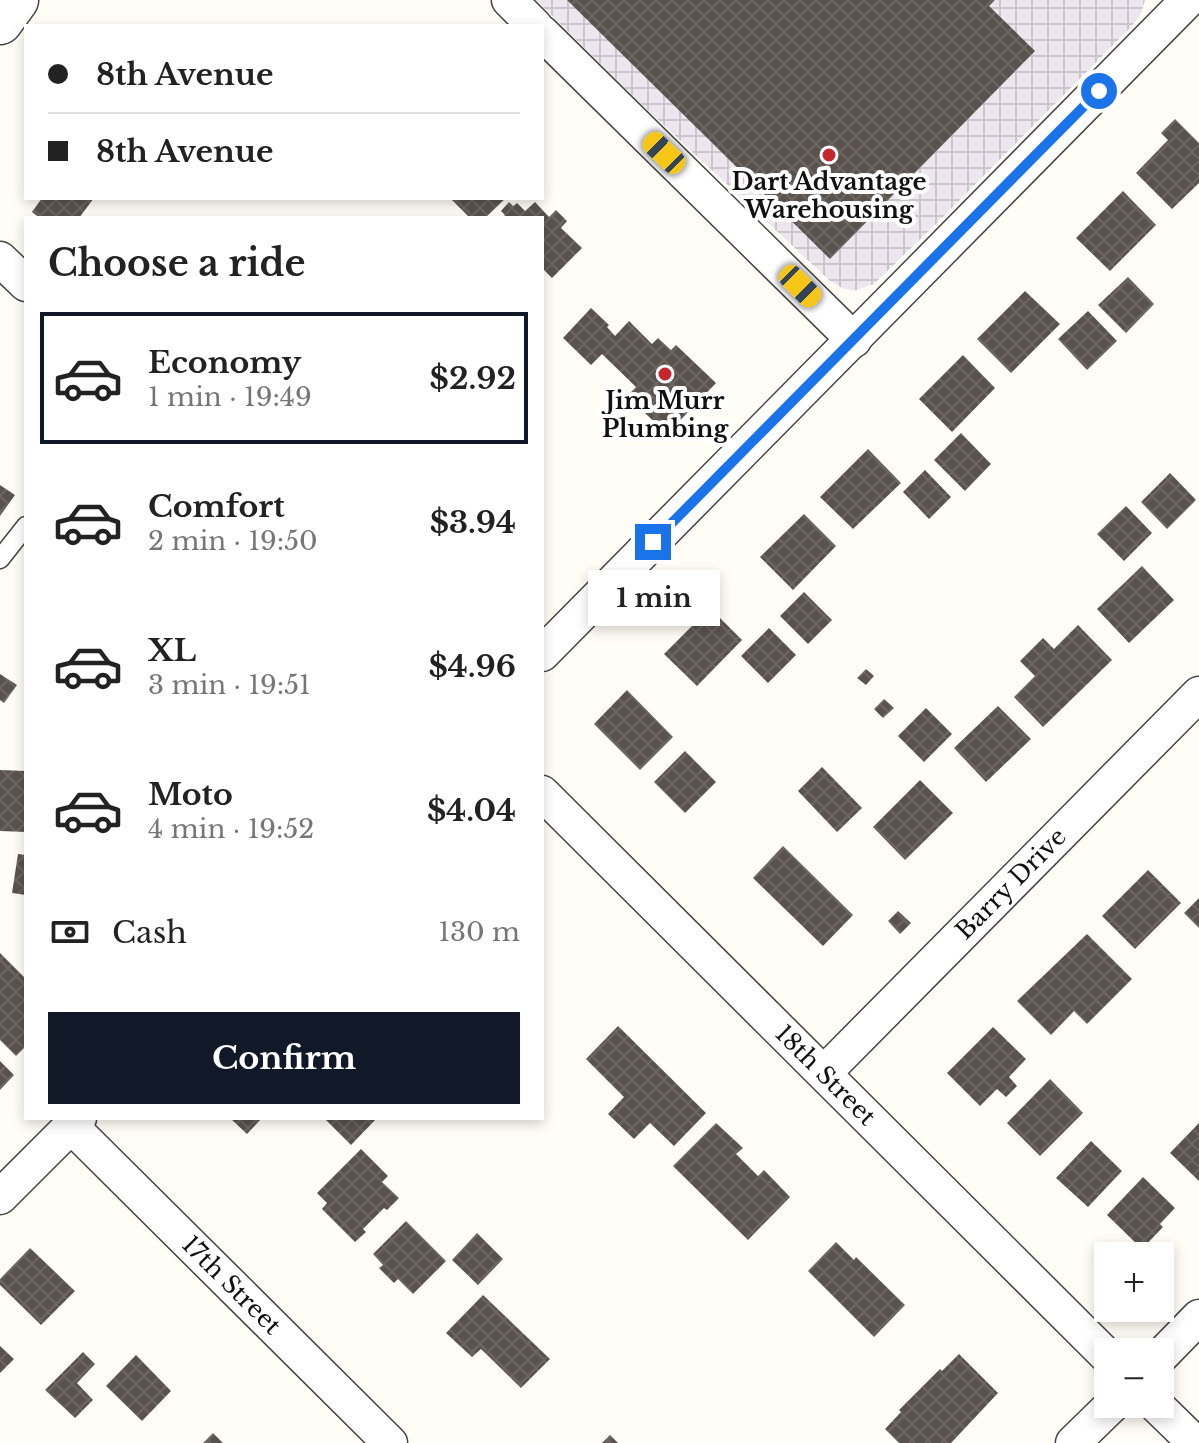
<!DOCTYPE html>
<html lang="en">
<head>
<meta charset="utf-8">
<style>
  :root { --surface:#fff; --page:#f2f2f2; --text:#222; --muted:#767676; --line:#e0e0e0; --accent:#111827 }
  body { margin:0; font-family:"Libre Baskerville",serif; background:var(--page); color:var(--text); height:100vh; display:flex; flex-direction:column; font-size:30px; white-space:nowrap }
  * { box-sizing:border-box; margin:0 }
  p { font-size:26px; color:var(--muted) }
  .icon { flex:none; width:44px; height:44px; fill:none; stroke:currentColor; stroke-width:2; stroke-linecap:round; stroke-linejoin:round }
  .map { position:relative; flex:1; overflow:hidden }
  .drawer { position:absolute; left:24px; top:216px; width:520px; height:904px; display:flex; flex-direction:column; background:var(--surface); border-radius:0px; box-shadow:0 4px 12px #0003 }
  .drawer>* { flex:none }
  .top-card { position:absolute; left:24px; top:24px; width:520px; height:176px; border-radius:0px; box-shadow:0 4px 12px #0003; display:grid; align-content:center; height:176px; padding:0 24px; background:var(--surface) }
  .fabs { position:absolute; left:1094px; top:1242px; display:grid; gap:16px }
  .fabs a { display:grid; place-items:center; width:80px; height:80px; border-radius:0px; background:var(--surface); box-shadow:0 4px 12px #0003; font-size:40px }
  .end { position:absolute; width:36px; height:36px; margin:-18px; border:10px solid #1a73e8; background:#fff; box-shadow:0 0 0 4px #fff }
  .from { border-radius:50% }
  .bubble { position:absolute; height:56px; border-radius:0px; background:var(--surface); box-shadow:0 4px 12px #0003; font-size:26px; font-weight:700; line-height:56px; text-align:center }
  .car { position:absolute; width:24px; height:48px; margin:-24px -12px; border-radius:10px; box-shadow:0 0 6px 2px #0007; background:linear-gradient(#f5c518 24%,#345 0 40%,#f5c518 0 76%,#345 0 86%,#f5c518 0) }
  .top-card b { display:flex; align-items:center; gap:28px; height:76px; font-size:30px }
  .top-card b+b { border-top:2px solid var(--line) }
  .top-card i { width:20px; height:20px; background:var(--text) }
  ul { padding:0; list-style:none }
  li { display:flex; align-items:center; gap:24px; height:132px; margin:0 16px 12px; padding:0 8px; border:4px solid transparent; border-radius:0px }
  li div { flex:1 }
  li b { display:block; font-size:30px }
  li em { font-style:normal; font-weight:700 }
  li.current { border-color:var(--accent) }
  li>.icon { width:72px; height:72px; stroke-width:1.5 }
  h2 { padding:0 24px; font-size:36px; line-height:96px }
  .pay { display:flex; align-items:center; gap:20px; height:88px; padding:0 24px; font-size:30px }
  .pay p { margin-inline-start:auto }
  .action { display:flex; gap:16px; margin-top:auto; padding:16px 24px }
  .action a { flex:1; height:92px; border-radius:0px; background:var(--accent); color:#fff; font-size:32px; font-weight:700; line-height:92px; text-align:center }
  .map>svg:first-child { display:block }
</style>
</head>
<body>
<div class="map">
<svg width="1199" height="1443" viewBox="0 0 1199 1443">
  <defs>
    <pattern id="industrial-grid" width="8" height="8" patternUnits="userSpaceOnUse" patternTransform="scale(2)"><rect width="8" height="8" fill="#eee6ef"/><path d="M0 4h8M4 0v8" fill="none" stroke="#cbc4cc"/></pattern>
    <pattern id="building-cross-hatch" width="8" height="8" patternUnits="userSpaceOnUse" patternTransform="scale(2)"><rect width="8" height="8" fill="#5a524d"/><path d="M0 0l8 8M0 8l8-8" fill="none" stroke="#6d6662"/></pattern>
  </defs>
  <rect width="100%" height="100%" fill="#fffdf5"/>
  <path fill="url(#industrial-grid)" d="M536,0h609l-5,16 -10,12 -194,196 -62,60 -20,7 -12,-3 -12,-7 -194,-182z"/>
  <path fill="url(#building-cross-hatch)" d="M567,0h428l-6,6 46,45 -205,208z
    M1175,119l24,24v40l-27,26 -36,-36 32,-33 -7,-7z
    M1123,191l33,34 -46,46 -34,-33z
    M42,198h52l-15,20h-39l-8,-6z
    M450,198h56l-21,20h-15z
    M509,202l4,4 4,-3 8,8 10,-9 14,15 7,-7 11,11 -6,7 21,20 -30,30 -10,-10v-50h-40l3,-3 -4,-4z
    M1128,277l26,27 -28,29 -28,-28z
    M1025,291l35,33 -49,49 -34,-34z
    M591,308l18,17 -2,2 8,9 14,-15 23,23 6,-6 13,12 5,-5 40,38 -49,51 -40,-38 9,-9 -34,-33 -11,11 -28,-27z
    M1088,311l29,30 -30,29 -29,-31z
    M963,355l32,33 -43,44 -33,-33z
    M961,433l30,31 -26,27 -31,-31z
    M868,449l33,34 -48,46 -33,-32z
    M925,470l26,27 -22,22 -26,-27z
    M1170,473l26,27 -29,29 -26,-27z
    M0,485l15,10 -15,21z
    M1126,506l26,27 -28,28 -27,-27z
    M804,514l32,32 -43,44 -33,-33z
    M1142,566l32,34 -45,43 -32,-34z
    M804,592l28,28 -24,24 -28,-28z
    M710,608l32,32 -45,46 -33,-32z
    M1078,625l34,35 -69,67 -29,-30 21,-21 -15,-15 23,-23 11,11z
    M769,628l27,27 -28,28 -27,-27z
    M866,669l8,7 -8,9 -9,-7z
    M0,674l17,11 -13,18 -4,-3z
    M627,690l46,47 -33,33 -46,-46z
    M884,699l10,9 -11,10 -9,-9z
    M998,706l33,33 -45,43 -32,-34z
    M926,708l26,26 -28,28 -26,-26z
    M685,751l31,31 -31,31 -31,-31z
    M822,767l40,41 -25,24 -39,-41z
    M0,770l26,1v61l-26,-1z
    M920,780l33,33 -48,47 -32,-33z
    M783,846l70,69 -30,31 -70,-68z
    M18,854l8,1v40l-14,-2z
    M1148,870l33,33 -46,46 -33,-33z
    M1199,898v30l-15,-15z
    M898,911l13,12 -11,11 -12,-13z
    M1087,934l45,45 -45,45 -13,-13 -23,24 -34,-34z
    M0,953l26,26v67l-10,10 -16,-16z
    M618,1026l88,87 -32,33 -24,-23 -16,16 -26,-25 16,-17 -38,-38z
    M993,1027l33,32 -17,18 8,9 -11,11 -9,-8 -17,17 -33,-33z
    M0,1061l14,14 -14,15z
    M1050,1079l33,34 -43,43 -33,-33z
    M230,1118h32l-15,16z
    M324,1118h53l-26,27z
    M716,1123l27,25 -7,6 22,22 6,-6 26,27 -42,43 -75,-74z
    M1199,1123v58l-29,-28z
    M1091,1141l31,30 -34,36 -32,-29z
    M361,1149l27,27 -6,6 17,16 -12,12 -3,-2 -21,21 3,3 -11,10 -33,-33 5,-6 -10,-10z
    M1143,1177l32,31 -15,16 3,3 -21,22 -35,-34z
    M406,1221l40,40 -33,33 -15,-15 -4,4 -15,-15 4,-3 -10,-11z
    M477,1233l26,26 -25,26 -26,-25z
    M836,1242l18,18 2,-3 49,48 -31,32 -66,-66z
    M30,1248l45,43 -34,34 -41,-40v-6z
    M483,1295l67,64 -29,29 -40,-39 -9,8 -26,-24z
    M0,1346l14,13 -14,14z
    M83,1352l12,12 -18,19 16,17 -18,18 -30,-28z
    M959,1354l39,39 -47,50h-52l-14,-14 16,-17 -2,-2 41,-41 2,2z
    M136,1355l35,36 -29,30 -36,-35z
    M213,1433l10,10h-20z
    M610,1435l8,8h-16z"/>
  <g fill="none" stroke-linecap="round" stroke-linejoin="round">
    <defs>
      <path id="service" d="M0,559l26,-33"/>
      <g id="minor">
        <path d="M509,0l26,26"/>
        <path d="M542,33l312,307"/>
        <path d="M0,259l26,25"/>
        <path d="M542,654l646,-654"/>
        <path id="s1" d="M542,793l566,564"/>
        <path id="s2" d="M824,1073l375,-379"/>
        <path id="s3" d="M71,1126l319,317"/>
        <path d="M0,1197l79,-79"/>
        <path d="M1160,1357l39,-40"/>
        <path d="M1155,1404l40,39"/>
        <path d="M1073,1443l40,-39"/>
      </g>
      <path id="tertiary" d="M0,22l16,-22"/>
    </defs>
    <use href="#service" stroke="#444" stroke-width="21"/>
    <use href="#minor" stroke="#444" stroke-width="37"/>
    <use href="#tertiary" stroke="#444" stroke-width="47"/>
    <use href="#service" stroke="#fff" stroke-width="18"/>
    <use href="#minor" stroke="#fff" stroke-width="34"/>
    <use href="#tertiary" stroke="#fff" stroke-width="44"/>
  </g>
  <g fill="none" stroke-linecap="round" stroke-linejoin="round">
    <path stroke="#1a73e8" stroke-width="10" d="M653,542l446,-451"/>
  </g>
  <g fill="#c4262e" stroke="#fff" stroke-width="3">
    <circle cx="829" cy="155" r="8"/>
    <circle cx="665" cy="374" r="8"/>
  </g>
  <g text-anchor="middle" stroke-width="8" stroke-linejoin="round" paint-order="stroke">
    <g font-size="24" font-weight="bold" fill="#111" stroke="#fff">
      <text x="829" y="190">Dart Advantage<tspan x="829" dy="28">Warehousing</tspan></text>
      <text x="665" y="409">Jim Murr<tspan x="665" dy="28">Plumbing</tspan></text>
    </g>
    <g font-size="24" fill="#111" stroke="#fff">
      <text dy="8" stroke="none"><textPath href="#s2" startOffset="266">Barry Drive</textPath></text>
      <text dy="8" stroke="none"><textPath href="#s1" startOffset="400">18th Street</textPath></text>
      <text dy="8" stroke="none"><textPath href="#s3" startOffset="226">17th Street</textPath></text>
    </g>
  </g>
</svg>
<div class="fabs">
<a>+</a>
<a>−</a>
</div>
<i class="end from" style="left:1099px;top:91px"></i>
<i class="end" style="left:653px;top:542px"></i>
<div class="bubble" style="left:588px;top:570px;width:132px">1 min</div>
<i class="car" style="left:664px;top:153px;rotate:314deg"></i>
<i class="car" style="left:800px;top:286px;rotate:135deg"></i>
<div class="top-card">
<b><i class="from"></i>8th Avenue</b>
<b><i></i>8th Avenue</b>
</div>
<section class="drawer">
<h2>Choose a ride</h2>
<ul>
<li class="current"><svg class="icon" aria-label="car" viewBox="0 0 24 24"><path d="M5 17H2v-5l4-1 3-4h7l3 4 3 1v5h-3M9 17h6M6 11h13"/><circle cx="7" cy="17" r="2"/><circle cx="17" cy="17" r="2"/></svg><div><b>Economy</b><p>1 min · 19:49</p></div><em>$2.92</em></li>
<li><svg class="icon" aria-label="car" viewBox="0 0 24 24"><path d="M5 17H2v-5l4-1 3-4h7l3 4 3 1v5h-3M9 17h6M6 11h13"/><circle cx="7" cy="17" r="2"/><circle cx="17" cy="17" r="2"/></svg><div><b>Comfort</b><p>2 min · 19:50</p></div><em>$3.94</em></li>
<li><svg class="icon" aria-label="car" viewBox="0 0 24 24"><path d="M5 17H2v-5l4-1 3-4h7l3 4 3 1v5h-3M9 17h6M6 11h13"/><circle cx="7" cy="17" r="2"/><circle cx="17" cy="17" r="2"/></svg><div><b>XL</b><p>3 min · 19:51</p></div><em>$4.96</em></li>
<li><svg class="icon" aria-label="car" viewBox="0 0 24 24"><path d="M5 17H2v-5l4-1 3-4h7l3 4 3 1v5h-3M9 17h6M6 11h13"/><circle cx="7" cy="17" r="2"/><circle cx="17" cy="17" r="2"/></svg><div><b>Moto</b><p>4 min · 19:52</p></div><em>$4.04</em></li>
</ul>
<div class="pay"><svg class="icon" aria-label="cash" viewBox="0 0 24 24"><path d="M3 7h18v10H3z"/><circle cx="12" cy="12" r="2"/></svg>Cash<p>130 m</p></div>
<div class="action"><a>Confirm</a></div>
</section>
</div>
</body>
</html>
